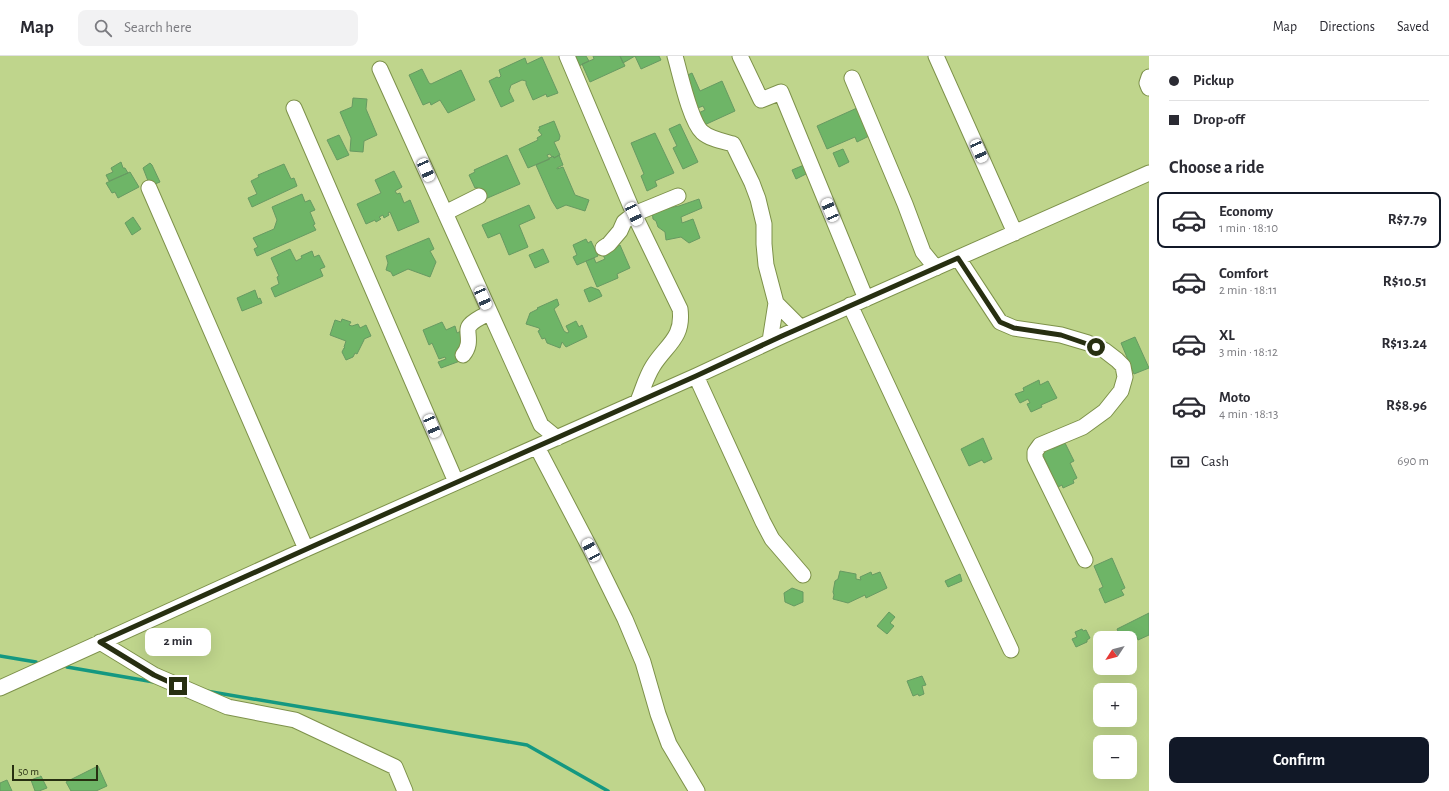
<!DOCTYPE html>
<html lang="en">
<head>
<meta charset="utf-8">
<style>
  :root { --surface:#fff; --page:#f2f2f3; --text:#2b2b33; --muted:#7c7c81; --line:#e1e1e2; --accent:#111827 }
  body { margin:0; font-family:"Alegreya Sans",sans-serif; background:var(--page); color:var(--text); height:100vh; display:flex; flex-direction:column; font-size:15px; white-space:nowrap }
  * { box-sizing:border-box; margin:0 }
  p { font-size:13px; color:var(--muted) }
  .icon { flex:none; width:22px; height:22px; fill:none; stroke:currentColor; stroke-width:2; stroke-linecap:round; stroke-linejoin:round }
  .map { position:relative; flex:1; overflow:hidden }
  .side { display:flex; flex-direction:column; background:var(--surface); width:300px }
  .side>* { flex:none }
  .top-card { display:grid; align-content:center; height:88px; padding:0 20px; background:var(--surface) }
  .needle { width:26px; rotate:234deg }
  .tools { position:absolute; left:1093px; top:575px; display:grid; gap:8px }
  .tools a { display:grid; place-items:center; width:44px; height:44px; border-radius:8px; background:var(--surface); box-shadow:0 4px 16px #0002; font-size:20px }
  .scale { position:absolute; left:12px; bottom:10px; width:86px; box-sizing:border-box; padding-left:4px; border:2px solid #272f11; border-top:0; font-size:11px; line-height:14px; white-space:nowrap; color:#272f11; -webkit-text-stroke:3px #bfd58c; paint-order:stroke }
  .end { position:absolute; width:18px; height:18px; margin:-9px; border:5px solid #272f11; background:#fff; box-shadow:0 0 0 2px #fff }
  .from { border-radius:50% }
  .bubble { position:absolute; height:28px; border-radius:8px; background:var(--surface); box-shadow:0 4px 16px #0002; font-size:13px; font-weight:600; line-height:28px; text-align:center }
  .car { position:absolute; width:12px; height:24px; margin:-12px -6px; border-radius:5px; box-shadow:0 0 3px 1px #0007; background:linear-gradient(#fff 24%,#345 0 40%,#fff 0 76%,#345 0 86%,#fff 0) }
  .top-card b { display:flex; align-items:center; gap:14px; height:38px; font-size:15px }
  .top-card b+b { border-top:1px solid var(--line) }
  .top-card i { width:10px; height:10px; background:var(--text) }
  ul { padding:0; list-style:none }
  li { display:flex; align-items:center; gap:12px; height:56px; margin:0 8px 6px; padding:0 12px; border:2px solid transparent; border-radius:8px }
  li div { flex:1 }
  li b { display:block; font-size:15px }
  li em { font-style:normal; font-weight:600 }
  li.on { border-color:var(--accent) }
  li>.icon { width:36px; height:36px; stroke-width:1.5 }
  h2 { padding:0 20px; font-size:18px; line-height:48px }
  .pay { display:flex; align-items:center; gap:10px; height:44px; padding:0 20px; font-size:15px }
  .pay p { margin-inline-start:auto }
  .button { display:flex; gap:8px; margin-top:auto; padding:8px 20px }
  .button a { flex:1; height:46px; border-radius:8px; background:var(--accent); color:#fff; font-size:16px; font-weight:600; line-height:46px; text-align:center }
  header { display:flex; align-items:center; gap:24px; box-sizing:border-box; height:56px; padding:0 20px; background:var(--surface); border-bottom:1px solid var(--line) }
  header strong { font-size:19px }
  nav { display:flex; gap:22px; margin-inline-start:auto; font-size:14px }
  .search { width:280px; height:36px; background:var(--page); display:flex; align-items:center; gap:10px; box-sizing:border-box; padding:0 14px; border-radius:8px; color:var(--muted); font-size:15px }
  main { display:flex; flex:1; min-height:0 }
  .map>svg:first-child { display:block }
</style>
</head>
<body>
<header>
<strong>Map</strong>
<div class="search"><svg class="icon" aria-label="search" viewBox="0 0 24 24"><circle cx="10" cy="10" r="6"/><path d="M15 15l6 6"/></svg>Search here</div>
<nav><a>Map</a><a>Directions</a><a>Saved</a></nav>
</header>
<main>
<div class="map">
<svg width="1149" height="735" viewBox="0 0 1149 735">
  <rect width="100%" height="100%" fill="#bfd58c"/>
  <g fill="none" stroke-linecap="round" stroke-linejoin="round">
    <path stroke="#149881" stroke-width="3.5" d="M0,600l36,6
      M67,611l87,15
      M206,635l321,54 81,46"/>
  </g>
  <path fill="#6eb567" stroke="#679a62" d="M576,0h10l3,5 -12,6 -5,-9z
    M593,0h27l5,10 -35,16 -8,-18 12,-5z
    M620,0h39l2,4 -20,9 -6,-13 -12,7z
    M542,1l16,36 -11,4 -1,-3 -2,1 -11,5 -7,-16v-3l-4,-1 -11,5 -2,6 5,10 -13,6 -12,-26 8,-4 2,1 2,-2 -2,-6 26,-12 2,6z
    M422,13l7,14 2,1 30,-14 14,30 -27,13 -8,-13 -9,5 -1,-3 -7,3 -14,-30z
    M692,17l8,18 22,-10 13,30 -35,16 -6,-12 11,-5 -2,-4 -8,3 -14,-31z
    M353,42l14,1 -1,10 11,26 -13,6 -1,11 -13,-1 1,-13 -11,-26 12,-5z
    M857,52l12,28 -12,6 -2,-5 -28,12 -10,-23z
    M554,65l6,15 -1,4 -5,2 6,13 -6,3 -1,-2 -1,1 -2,-3 -3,1 2,4 -21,9 -9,-19 19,-9 -1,-2 5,-3 -4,-5 2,-1 -1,-2z
    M680,68l18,38 -15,7 -10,-21 4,-2 -8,-17z
    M655,77l19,40 -19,8 2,5 -10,5 -6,-15 3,-2 -13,-31z
    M339,79l10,20 -12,5 -10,-20z
    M843,93l6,13 -10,5 -6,-14z
    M507,99l13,29 -37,16 -6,-13 -2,1 -6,-13 6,-3 -1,-2z
    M559,99l4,10 -6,3v1l6,-2 12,28 14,5 -4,11 -19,-6 -9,4 -5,-8 -16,-36 14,-6 -1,-1 3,-1 1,-1 1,2z
    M121,106l2,6h2l3,5 -19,8 -3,-6 7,-3 -2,-4z
    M150,107l2,2 8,17 -10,4 -7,-18z
    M284,108l7,15 3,-1 3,8 -45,21 -4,-9 9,-4 -6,-13 8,-4 -1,-2z
    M804,109l4,8 -12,6 -4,-9z
    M394,115l8,16 -7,4 2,3 3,-1 4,10 6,-3 9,22 -21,9 -8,-19 -2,1 1,2 -5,3 -1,-3 -4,2 2,2 -5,3 -1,-2 -9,4 -9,-20 24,-11 -6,-13z
    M130,116l9,15 -21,11 -3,-6 -3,1 -6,-10z
    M302,138l3,8 5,-2 5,10 -5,2 5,12 -2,1 3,5 -59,26 -3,-7 4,-2 -5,-9 21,-9 3,-9 -5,-13z
    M699,143l3,9 -21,9 1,6 11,-4 7,19 -11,5 -8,-6 -15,3 -1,-8 -7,-5 -2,-6 -3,-2 -1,-8 27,-5z
    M529,149l6,13 -16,7 9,22 -19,8 -9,-22 -12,5 -6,-13z
    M133,161l8,12 -9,6 -7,-12z
    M429,182l5,11 -4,2 6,11 -6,15 -22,-8 -15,7 -2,-4 -5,-2 2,-7 -2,-7z
    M586,183l2,4 3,-2 7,15 -21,9 -4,-8 4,-2 -4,-10z
    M620,189l10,23 -13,6 1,4 -21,9 -11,-26 8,-3 2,5 9,-4 -3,-6z
    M290,193l6,12 6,-3 -1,-2 11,-5 2,6 5,-2 6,12 -5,2 3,7 -48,21 -4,-9 8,-4 -2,-7 2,-1 -8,-18z
    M543,193l6,13 -14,6 -6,-13z
    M591,231l8,3 3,6 -13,6 -5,-12z
    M255,234l3,9 2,-1 2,5 -20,8 -5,-13z
    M557,243l2,6 -5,4 10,22 3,2 2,-1 -3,-6 10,-5 3,6 3,-2 5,12 -21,10 -4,-5 -2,6 -13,-5 -2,-5 -3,1 -4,-8 2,-1 -1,-2 -13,-4 4,-11 8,-4 -1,-1z
    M342,263l9,3 -2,3 3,1 6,-2 2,4 6,-3 5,11 -7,3v1l-7,14 -2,-1 -2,4 -7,3 -4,-8 2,-4h1l-1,-1 2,-6 -16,-6 5,-15 6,2z
    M442,266l4,8 9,-4 2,7 4,-2 3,17 -4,13 -19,7 -3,-6 8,-3 -1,-2 -6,2 -7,-16 -3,2 -6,-15z
    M1135,281l14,31 -15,6 -13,-31z
    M1039,324l1,5 8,-4 9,17 -16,7 1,2 -11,5 -4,-8 3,-1 -2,-4 -8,4 -5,-9 9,-3 -1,-3z
    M983,382l9,21 -8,4 -2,-3 -13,6 -8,-17z
    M1065,387l9,18 -4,2 7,15 -4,2 1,3 -11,5 -1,-3 -4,2 -1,-2 -5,2 -7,-17 4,-2 -8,-17 11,-5 1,3z
    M1112,502l13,30 -4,2 3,5 -19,8 -6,-14 4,-2 -9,-21z
    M840,515l16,3v5l5,1 -1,-3 11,-5 1,3 8,-3 7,16 -21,10 -1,-3 -17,8 -15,-4 1,-4 -1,-3 2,-11 3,-2z
    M960,518l2,7 -14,6 -3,-6z
    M792,532l11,4v10l-9,4 -9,-4 -1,-9z
    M889,556l6,5 -5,6 4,3 -7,8 -10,-8z
    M1149,557v22l-11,5 -1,-3 -7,3v-2h-9l-4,-9z
    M1082,573l1,2 3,-1 4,8 -3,2v2l-11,5 -4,-8 5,-2 -2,-5z
    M922,620l4,9 -4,1 2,8 -5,2 -1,-2 -5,2 -6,-15z
    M98,710l9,20 -11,5h-25l-5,-9z
    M41,720l6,12 -8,3h-4l-4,-11z
    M7,724l5,11h-12v-8z"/>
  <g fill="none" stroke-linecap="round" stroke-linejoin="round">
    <defs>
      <path id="minor" d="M567,0l67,158 46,95c4,29 -14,36 -27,57 -7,11 -10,23 -15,35
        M675,0c5,17 15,65 27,76 8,7 20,9 31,12l19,39 6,16 6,25v20l2,21 10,38 -6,38
        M740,0l21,44 20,-8 85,207
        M936,0l79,177
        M380,13l161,356 16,13
        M1149,21l-2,6 2,5
        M852,22l53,126 18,48 13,16
        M294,52l162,374
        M149,132l157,361
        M445,157l34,-17
        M603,192l6,-4 11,-13 4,-9 10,-8 44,-18
        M958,202l42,64 14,6 47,7 27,8 16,7 13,10 6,6 2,11 -4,14 -16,20 -22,16 -43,18 -5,7v6l50,102
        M776,247l24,24
        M850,249l161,345
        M463,299c11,-13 1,-24 7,-30 4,-5 13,-9 19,-12
        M696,320l67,146 9,17 31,36
        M537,391l54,103 34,69 18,43 15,52 11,30 28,47
        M100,586l54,33 74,32 67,13 100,47 10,24
        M0,632l306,-139 390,-173 86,-40 367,-163"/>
    </defs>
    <use href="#minor" stroke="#7d914a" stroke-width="17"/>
    <use href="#minor" stroke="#fff" stroke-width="15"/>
  </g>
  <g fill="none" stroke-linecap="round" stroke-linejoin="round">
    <path stroke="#272f11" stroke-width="5" d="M178,630l-24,-11 -54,-33 220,-99 376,-167 86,-40 176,-78 42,64 14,6 47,7 35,12"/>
  </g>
</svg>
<div class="tools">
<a><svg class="needle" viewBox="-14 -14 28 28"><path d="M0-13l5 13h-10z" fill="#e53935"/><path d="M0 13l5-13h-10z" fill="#7c7c81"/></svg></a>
<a>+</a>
<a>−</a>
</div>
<div class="scale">50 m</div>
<i class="end from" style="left:1096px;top:291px"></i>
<i class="end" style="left:178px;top:630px"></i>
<div class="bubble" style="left:145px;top:572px;width:66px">2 min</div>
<i class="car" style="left:979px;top:95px;rotate:156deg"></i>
<i class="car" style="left:426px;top:114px;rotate:156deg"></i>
<i class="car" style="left:830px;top:154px;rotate:337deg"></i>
<i class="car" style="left:634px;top:158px;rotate:155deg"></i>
<i class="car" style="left:483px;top:242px;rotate:156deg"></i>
<i class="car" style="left:432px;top:370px;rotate:157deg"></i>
<i class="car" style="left:591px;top:494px;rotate:332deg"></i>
</div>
<section class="side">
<div class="top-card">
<b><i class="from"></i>Pickup</b>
<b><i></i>Drop-off</b>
</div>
<h2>Choose a ride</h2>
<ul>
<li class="on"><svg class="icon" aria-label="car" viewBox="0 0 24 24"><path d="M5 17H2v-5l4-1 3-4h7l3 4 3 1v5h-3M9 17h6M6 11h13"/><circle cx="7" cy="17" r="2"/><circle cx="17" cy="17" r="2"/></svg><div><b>Economy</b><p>1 min · 18:10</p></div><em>R$7.79</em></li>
<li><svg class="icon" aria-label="car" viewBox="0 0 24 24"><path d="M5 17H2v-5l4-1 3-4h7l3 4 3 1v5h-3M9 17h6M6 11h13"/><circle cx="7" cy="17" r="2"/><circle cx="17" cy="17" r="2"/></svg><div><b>Comfort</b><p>2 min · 18:11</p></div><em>R$10.51</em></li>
<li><svg class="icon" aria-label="car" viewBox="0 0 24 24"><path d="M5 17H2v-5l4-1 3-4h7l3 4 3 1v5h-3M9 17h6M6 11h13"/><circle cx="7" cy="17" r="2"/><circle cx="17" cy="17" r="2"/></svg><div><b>XL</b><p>3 min · 18:12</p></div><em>R$13.24</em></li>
<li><svg class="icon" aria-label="car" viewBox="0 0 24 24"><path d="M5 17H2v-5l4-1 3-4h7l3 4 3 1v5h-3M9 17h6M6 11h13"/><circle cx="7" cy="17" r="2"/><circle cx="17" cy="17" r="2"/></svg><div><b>Moto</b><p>4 min · 18:13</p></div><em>R$8.96</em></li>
</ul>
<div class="pay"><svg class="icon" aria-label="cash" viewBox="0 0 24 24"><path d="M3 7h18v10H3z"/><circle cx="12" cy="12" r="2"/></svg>Cash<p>690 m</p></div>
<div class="button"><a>Confirm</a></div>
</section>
</main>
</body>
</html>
